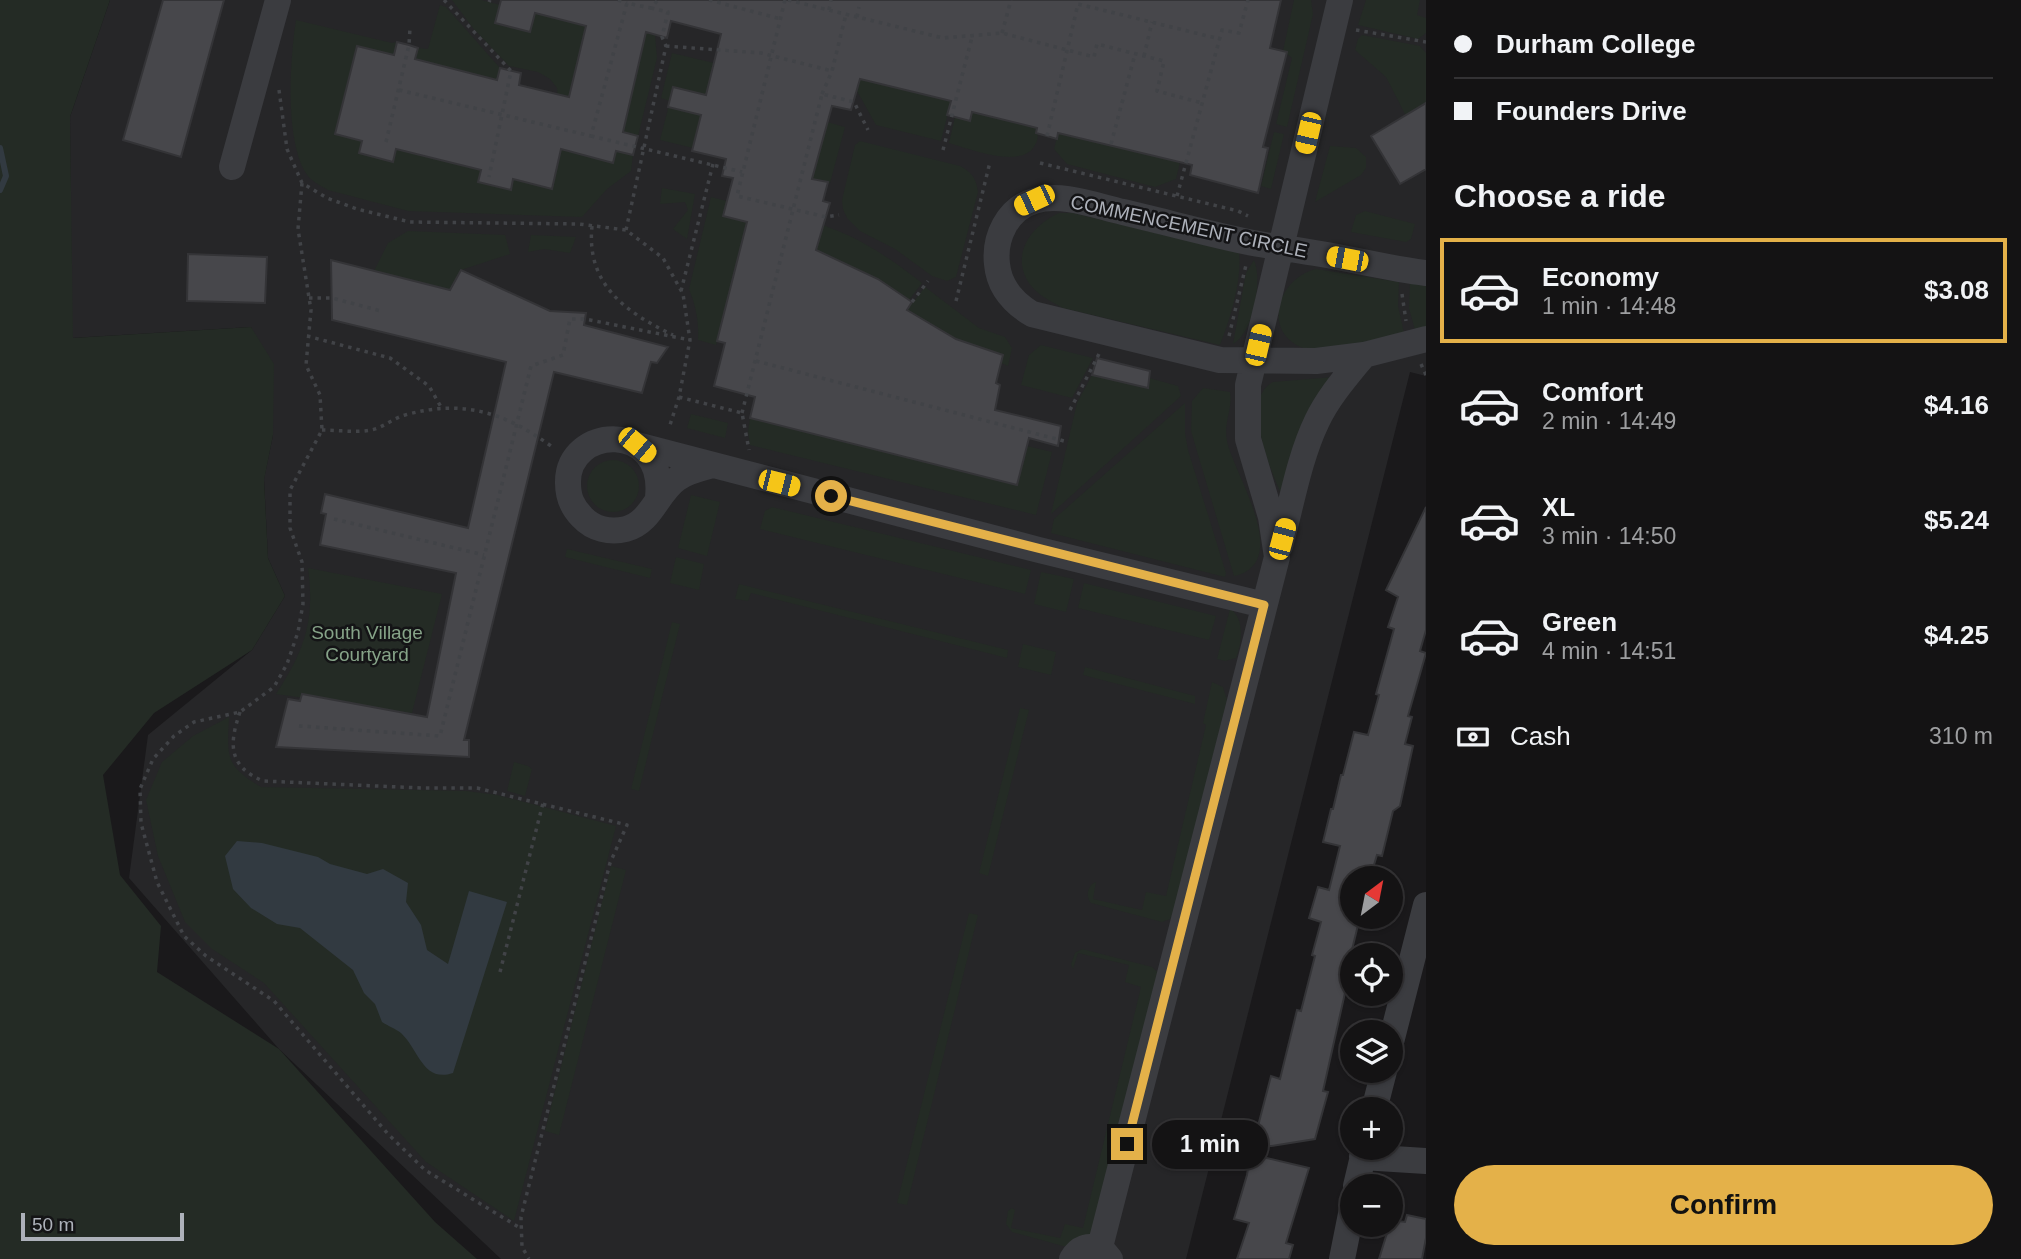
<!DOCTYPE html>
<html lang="en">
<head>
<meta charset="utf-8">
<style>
  :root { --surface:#141314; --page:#212022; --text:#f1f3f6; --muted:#9d9ea0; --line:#333234; --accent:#e4b149 }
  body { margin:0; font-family:Arial,sans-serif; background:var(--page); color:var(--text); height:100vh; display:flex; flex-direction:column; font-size:26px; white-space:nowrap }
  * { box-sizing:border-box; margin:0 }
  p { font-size:23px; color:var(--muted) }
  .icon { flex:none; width:38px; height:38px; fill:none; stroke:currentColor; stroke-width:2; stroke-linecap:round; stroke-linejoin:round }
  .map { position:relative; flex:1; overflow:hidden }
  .details { display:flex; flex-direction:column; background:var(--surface); width:595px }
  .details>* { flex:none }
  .top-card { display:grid; align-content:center; height:154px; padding:0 28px; background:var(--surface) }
  .needle { width:46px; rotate:32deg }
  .fabs { position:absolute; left:1340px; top:866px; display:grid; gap:14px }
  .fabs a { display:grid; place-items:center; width:63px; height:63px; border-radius:50%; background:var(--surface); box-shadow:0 2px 5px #0004,0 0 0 2px var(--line); font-size:35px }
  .scale { position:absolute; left:21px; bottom:18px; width:163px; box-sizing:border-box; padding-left:7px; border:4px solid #adb1ba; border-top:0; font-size:19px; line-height:24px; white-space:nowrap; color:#adb1ba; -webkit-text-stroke:5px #141416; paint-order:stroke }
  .end { position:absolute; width:32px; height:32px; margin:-16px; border:9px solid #e4b149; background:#111; box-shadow:0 0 0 4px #111 }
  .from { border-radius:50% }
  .bubble { position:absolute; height:49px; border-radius:24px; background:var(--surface); box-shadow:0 2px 5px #0004,0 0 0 2px var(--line); font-size:23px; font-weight:600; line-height:49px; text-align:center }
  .car { position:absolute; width:21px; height:42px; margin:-21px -10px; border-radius:9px; box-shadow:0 0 5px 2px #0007; background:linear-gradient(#f5c518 24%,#345 0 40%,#f5c518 0 76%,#345 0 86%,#f5c518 0) }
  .top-card b { display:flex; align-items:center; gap:24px; height:66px; font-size:26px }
  .top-card b+b { border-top:2px solid var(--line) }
  .top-card i { width:18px; height:18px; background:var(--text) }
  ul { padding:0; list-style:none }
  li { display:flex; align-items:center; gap:21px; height:105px; margin:0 14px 10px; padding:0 14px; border:4px solid transparent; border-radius:0px }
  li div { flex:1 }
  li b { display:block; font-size:26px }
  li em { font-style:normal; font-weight:600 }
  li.selected { border-color:var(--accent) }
  li>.icon { width:63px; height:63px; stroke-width:1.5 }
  h2 { padding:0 28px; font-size:32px; line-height:84px }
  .pay { display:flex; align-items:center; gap:18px; height:77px; padding:0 28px; font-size:26px }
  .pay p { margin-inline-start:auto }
  .button { display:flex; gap:14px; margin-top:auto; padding:14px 28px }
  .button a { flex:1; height:80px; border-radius:42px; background:var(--accent); color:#111; font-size:28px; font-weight:600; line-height:80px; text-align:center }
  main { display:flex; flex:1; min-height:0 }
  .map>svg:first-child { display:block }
</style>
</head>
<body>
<main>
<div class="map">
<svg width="1426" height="1259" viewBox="0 0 1426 1259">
  <rect width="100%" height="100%" fill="#1a191b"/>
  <path fill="#262628" d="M110,0h1316v376l-16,-4 -224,887h-685l-222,-210 -150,-171 19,-143 104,-85 33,-54 -17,-38 -4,-79 9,-44 -22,-108 -179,11 -2,-221z"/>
  <path fill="#242b25" d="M0,0h110l-40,117 3,221 178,-11 23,37 -1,71 -9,45 4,78 17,38 -33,54 -98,63 -51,62 17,100 41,51 -4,46 122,77 156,173 42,37h-477z
    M452,0h29l19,5 -4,18 34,9 5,-19 51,13 -22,92 -6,-19 -1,-11 -7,-9 -12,-7 -29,-6 -36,-38z
    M1294,0h17l2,14 -26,113 -11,-3 16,-66 -9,-7z
    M1366,0h54l-3,15 9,3v15l-8,6 -60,-14z
    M440,5l6,2 54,61 -3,12 -82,-21 3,-11 10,1z
    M296,20l96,23 5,-1 -3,13 -37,-9 -22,87 27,8 -2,12 32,9 4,-13 85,21 -2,12 31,8 3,-11 39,10 9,-40 51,14 4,-12 17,4 -2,16 -24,18 -25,28 -174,-6 -80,-21c-9,-5 -19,-10 -24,-20 -19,-37 -14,-110 -8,-150z
    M646,33l9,2 2,23 -19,78 -15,-4z
    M1362,35l58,11 6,7v50l-20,13 -20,-39 -31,-27 3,-11z
    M672,53l42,10 -21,85 -33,-8 10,-39 -9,-3z
    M855,77l96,24 -10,40 -65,-16 -19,-34 -5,-1z
    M972,112l65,16c0,6 2,9 -1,15 -11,28 -66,6 -87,0l6,-26 15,4z
    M827,122l18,5 -15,56 -18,-4z
    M1274,132l10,2 -13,55 -10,-3z
    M1058,133l122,29 -4,17 -21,8 -88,-23 -13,-15z
    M860,141l100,25c13,7 16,13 18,26l-22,85 -9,4 -15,-5 -37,-27 -35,-18 -13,-13 -4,-9 -1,-9 13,-55z
    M1330,146l26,2 10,9v11l-5,7 -46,27z
    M662,188l33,6 -8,45 -14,-10 15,-19 -3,-8 -25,2z
    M711,197l16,4 -3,15 23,6 -31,123 -18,-5c1,-19 -2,-33 -9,-51z
    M1365,211l50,13 -4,15 -5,3 -55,-10 5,-17z
    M1059,213h14l166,40c3,27 -9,67 -19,92l-157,-37c-11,-6 -22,-11 -31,-21 -24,-29 -2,-61 27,-74z
    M812,222c41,11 77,35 110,61l-13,17 -31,-21 -62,-29 3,-9z
    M408,231l97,4 5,19 -49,16 -11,20 -76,-19 14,-28z
    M531,235l45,2 -6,16 -26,-4 -16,3z
    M1254,260c9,20 -1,74 -21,84l13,-71z
    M1316,269l83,13 -1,24 6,27c-27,6 -76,25 -101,15 -42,-16 -25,-70 13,-79z
    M1410,282l16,1v44l-11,3 -6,-22z
    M925,287l54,41 26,9 7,11 -4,18 -7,-3 1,-9 -46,-15 -49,-29z
    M1041,345l52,13 -21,40 -51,-13 8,-30z
    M1092,375l55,13 2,-10 29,8 3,10 -130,118 26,-111z
    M1334,377l-50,123c-12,-26 -45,-101 -11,-118z
    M1203,388l27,4c3,16 -7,32 -3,49 6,31 67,122 7,135l-43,-145 1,-30z
    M1185,403v30l3,17 38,123 -1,4 -174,-44 3,-14z
    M691,414l37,9 -3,15 -38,-10z
    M750,418l267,67 10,-39 25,6 -16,63 -286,-70 -2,-14z
    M587 486a26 26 0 1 1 52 0a26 26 0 1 1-52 0Z
    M691,495l29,7 -13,54 -29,-8z
    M772,507l259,63 -6,24 -265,-65 5,-18z
    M567,549l85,20 -2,9 -85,-21z
    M676,557l28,7 -5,26 -29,-7z
    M308,568l134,26 -30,119 -136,-19c29,-44 39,-74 32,-126z
    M1041,572l33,7 -8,33 -32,-8z
    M1084,583l132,33 -7,24 -131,-32z
    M739,584l269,66 -1,8 -256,-65 -3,8 -13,-2z
    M1230,609c15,8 12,35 6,49l-11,3 -8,-2z
    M672,622l8,2 -41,167 -8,-2z
    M1023,644l33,8 -5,23 -33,-8z
    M1085,667l110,29v8l-112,-29z
    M1212,682l11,5 4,13 -53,213 -4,6 -8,3 -71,-19c-6,-6 -3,-19 5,-21l-3,17 49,11 4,-18 20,4 40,-171 -3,-2z
    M1020,708l9,2 -41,166 -9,-3z
    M229,717c-2,39 -4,49 32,70l205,4 31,4 119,31 -102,395 -88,-59 -162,-179 -52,-34 -27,-27 -27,-66 -12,-56 16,-38 31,-26z
    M514,762l14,4 4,3 -7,27 -18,-5z
    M611,866l15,4 -67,265 -14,-4z
    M969,913l9,2 -71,290 -10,-2z
    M1082,949l70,18 9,8 -68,257 -19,14h-11l-51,-14 -6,-8 2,-13 4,-3 3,2 -4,18 49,10 5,-14 18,4 58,-241 -16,-5 4,-17 -51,-12 -5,16 -2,-5 4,-11z"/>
  <path fill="#323a41" d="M237,841l25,2 56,14 12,7 37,10 16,-5 25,14 -2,19 15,23 6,25 21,14 21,-73 38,11 -54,171c-30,10 -34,-23 -52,-40 -5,-4 -13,-7 -19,-11l-7,-18 -11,-11 -11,-23 -53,-42 -23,-4 -26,-16 -18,-19 -8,-33z"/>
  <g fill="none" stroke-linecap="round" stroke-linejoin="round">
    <path stroke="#323a41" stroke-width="6" d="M0,148l6,28 -6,14"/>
  </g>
  <path fill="#47474b" stroke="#343437" stroke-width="2" d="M163,0h61l-43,157 -58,-17z
    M501,0h780l-11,48 17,4 -24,95 5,1 -10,45 -68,-18 2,-10 -134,-32 -1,6 -21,-6 1,-5 -65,-16 -2,9 -15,-4 -8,-2 4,-14 -91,-22 -9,31 -19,-4 -20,73 16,3 -5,19 7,2 -14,47 62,29 34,23 -5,8 49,29 47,16 -7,28 4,2 -5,25 66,16 -3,20 -29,-8 -12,47 -267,-67 5,-21 -41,-11 11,-43 -8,-2 30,-119 -24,-6 10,-38 -11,-2 4,-17 -34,-8 9,-36 -33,-8 5,-20 33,8 15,-61 -50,-13 -4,17 -21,-6 -23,100 15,4 -5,19 -17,-4 -3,12 -52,-14 -9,40 -39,-10 -2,11 -33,-8 3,-12 -85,-21 -3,13 -34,-9 3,-12 -27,-7 22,-88 37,9 3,-13 12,3 9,3 -3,11 82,21 3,-12 21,5 -2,12 50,12 17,-71 -51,-13 -5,19 -35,-9z
    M1426,103v66l-26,15 -29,-48z
    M188,254l79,3 -2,46 -78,-2z
    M331,260l119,30 11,-20 89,41 36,2 -2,12 84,22 -11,16 -6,-1 -9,31 -88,-21 -90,368h5v17l-193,-10 12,-48 12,2 2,-7 125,23 29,-144 -136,-28 6,-31 -5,-1 4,-19 143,34 38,-166 -174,-42z
    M1097,358l53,13 -2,17 -56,-13z
    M1426,507v123l-6,21 6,2 -18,63 4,1 -7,27 8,2 -13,60 -7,5 -11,45 -5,-1 -7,23h-17v39h7l-14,57 3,1 -26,116 5,1 -13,47 -63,10 19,-73 9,3 17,-69 4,1 14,-55 -3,-1 9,-33 -12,-4 9,-31 11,3 11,-44 -17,-4 8,-33h2l8,-34h2l11,-43 14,3 11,-40 -3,-1 18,-65 -6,-2 10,-30 -12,-7z
    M1250,1154l59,14 -23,75 7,2 -4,14h-52l12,-36 -15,-4 13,-44z
    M1407,1215l19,4v19l-4,21h-43l12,-39 14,2z"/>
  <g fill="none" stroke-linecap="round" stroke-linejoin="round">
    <path stroke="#414347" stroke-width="3.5" stroke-dasharray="3.5 5" stroke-linecap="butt" d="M444,0l67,71 -22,106
      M618,0l9,3
      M709,0l72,19
      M785,0l-48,196 89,21 13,-2
      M788,0l155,38 59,-5 92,24 3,-13 67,17 -7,30 45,12
      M489,2l1,-2
      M829,10l2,-10
      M857,17l2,-10
      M1356,30l70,12
      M1002,33l9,-33
      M666,46l95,7 71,18
      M1144,56l8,-34
      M279,90l8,59 15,34 25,15 30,11 53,13 169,2 47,6 37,28 20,36 7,46 -11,57 -10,31
      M399,90l192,46 36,-133 24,5 7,-8
      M822,94l10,-23 14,-57
      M591,136l151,36
      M1047,136l31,-132 142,35
      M386,142l23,-97 1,-17
      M1111,144l24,-90
      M943,150l29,-113
      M1040,163l198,48 10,5
      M302,183l-4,46 13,81 -5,55 14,30 2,35 -32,60v38l12,34 1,42 -5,28 -11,32 -13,23 -34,25 -46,10 -20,14 -21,23 -13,30 1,34 16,59 27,54 22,20 68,45 114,133 37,36 95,58
      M1177,196l45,-166 17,3 9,-33
      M592,226c-6,58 33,86 81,109
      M626,230l40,-184 -4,-9 6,-25 -17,-4
      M681,291l32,-127
      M1402,294l4,27
      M309,298h23l49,13
      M956,301l34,-139
      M912,302l16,-21
      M307,336l83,22 39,28 12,21
      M1229,336l17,-71
      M756,361l308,80
      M1421,364l5,11
      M679,397l63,16 7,37
      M1070,410l29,-56
      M742,413l80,-319 32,8 14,28
      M322,430c16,0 34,3 49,0 12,-2 22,-12 34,-15 57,-16 99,-3 146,31
      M334,519l150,36
      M240,712c-11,32 -12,54 23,69l160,7h54l150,37 -17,38 -89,354 1,30 7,12
      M299,726l141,10 91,-370 32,-11 7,-36h15l105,21
      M500,972l43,-169"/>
    <path stroke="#3b3c40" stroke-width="26" d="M232,167l46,-167
      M1426,273c-35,-4 -70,-13 -105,-19 -23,-4 -46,-7 -68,-11 -44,-9 -87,-21 -130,-31 -27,-6 -62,-20 -89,-11 -27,8 -40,37 -37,63 2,23 17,39 35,50l188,46 96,1 48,-6 62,-16
      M637,445l402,105 225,55
      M658,497c8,-77 -91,-72 -90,-14 0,14 4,24 14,34 11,12 28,16 44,12 26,-7 31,-37 52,-51 10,-7 24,-10 35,-13
      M1280,546c11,-40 19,-88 37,-125 12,-25 30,-45 47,-66
      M1391,1042l35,-137
      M1374,1110l10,-39
      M1362,1157l64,4
      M1356,1186l9,-38
      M1100,1247l177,-690 -6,-40 -23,-78v-54l92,-385
      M1072,1259c7,-12 15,-13 28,-12l10,12
      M1342,1259l11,-55"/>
  </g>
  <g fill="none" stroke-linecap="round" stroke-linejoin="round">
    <path stroke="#e4b149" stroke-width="9" d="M831,496l433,109 -137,539"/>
  </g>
  <g text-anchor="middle" stroke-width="5" stroke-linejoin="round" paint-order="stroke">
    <g font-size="19" fill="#adb1ba" stroke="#141416">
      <text transform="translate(1189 226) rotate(12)" y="7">COMMENCEMENT CIRCLE</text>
    </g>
    <g font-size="19" fill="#86a388" stroke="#141416">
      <text x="367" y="639">South Village<tspan x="367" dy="22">Courtyard</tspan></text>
    </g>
  </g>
</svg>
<div class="fabs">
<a><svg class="needle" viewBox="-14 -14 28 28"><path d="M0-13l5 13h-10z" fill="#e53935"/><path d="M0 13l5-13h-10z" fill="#9d9ea0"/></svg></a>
<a><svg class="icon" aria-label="locate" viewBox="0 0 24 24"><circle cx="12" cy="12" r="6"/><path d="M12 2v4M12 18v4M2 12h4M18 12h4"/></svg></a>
<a><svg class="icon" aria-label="layers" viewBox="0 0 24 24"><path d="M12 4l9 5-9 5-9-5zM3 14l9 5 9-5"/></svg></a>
<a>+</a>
<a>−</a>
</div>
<div class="scale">50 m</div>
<i class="end from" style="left:831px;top:496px"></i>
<i class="end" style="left:1127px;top:1144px"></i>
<div class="bubble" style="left:1152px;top:1120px;width:116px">1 min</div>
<i class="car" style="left:1308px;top:133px;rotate:193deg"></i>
<i class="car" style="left:1034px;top:200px;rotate:245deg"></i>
<i class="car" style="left:1347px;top:259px;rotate:281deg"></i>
<i class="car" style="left:1258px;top:345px;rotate:13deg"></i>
<i class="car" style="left:637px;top:445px;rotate:130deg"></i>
<i class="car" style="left:779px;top:483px;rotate:104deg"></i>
<i class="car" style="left:1282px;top:539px;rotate:15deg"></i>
</div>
<section class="details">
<div class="top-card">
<b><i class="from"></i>Durham College</b>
<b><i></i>Founders Drive</b>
</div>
<h2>Choose a ride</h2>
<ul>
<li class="selected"><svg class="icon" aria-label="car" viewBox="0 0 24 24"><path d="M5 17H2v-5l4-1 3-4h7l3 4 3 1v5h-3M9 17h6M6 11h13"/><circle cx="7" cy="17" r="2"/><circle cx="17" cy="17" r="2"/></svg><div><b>Economy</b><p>1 min · 14:48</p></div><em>$3.08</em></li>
<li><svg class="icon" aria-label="car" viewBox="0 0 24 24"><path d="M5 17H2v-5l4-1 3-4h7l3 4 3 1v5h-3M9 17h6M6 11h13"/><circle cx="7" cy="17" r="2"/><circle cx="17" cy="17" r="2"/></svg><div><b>Comfort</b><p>2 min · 14:49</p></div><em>$4.16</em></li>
<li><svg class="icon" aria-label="car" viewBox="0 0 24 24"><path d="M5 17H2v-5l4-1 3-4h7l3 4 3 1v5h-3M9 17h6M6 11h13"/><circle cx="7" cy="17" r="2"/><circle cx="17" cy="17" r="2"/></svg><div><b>XL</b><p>3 min · 14:50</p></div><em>$5.24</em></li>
<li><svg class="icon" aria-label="car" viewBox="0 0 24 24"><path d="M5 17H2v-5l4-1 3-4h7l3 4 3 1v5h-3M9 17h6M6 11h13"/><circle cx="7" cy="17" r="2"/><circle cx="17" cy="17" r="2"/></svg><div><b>Green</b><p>4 min · 14:51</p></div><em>$4.25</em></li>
</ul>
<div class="pay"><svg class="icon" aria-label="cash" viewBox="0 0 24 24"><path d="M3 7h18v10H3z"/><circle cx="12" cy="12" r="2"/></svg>Cash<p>310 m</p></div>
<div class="button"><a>Confirm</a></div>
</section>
</main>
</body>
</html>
